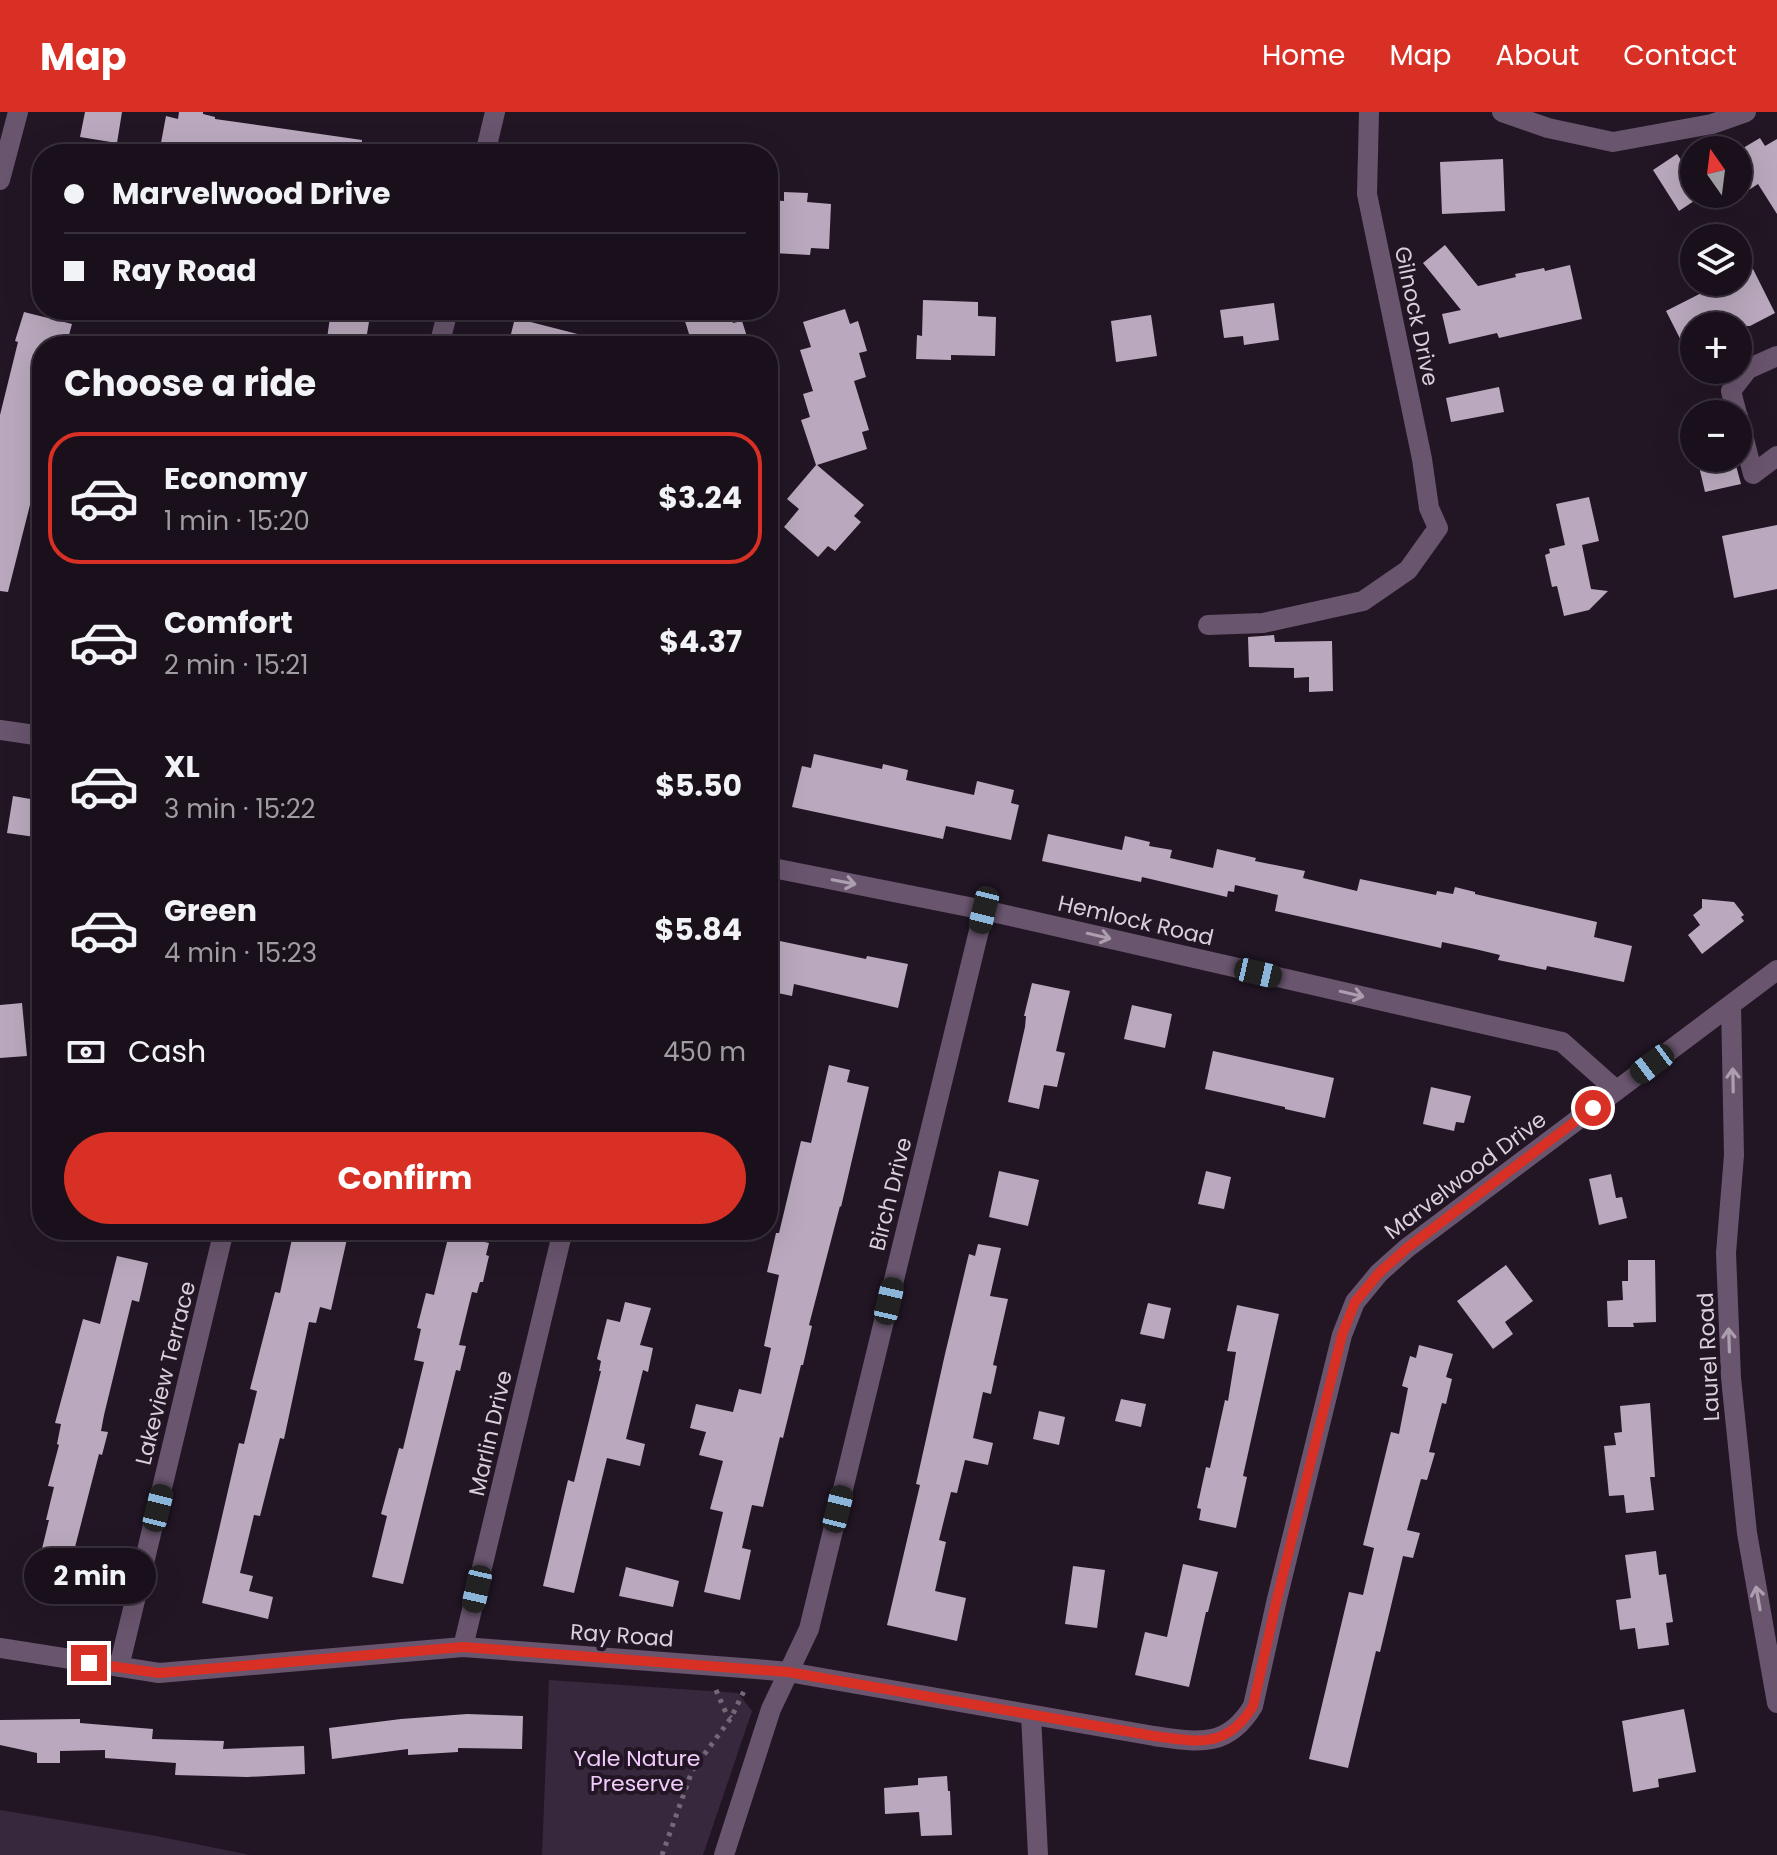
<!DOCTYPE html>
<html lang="en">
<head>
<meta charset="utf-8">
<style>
  :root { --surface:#1a101c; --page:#271e29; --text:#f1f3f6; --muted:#9f9da3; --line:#38303b; --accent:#d93025 }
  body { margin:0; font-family:Poppins,sans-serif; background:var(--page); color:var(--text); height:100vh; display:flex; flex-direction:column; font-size:30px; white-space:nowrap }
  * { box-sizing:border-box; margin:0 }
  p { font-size:26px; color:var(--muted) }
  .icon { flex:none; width:44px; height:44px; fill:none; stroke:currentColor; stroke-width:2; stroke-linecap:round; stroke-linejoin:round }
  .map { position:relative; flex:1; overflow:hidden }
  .sheet { position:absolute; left:32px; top:224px; width:746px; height:904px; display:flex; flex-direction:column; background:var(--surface); border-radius:32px; box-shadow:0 8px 32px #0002,0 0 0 2px var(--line) }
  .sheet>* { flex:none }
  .top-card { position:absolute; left:32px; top:32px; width:746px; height:176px; border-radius:32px; box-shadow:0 8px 32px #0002,0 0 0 2px var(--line); display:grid; align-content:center; height:176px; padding:0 32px; background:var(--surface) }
  .needle { width:52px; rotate:346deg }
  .controls { position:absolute; left:1680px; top:24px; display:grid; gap:16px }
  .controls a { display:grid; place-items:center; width:72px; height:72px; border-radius:50%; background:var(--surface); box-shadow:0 8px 32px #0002,0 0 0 2px var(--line); font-size:40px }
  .end { position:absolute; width:36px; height:36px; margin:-18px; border:10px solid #d93025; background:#fff; box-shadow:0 0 0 4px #fff }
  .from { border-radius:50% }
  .bubble { position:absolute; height:56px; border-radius:28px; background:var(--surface); box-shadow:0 8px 32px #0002,0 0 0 2px var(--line); font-size:26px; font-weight:700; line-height:56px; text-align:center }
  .car { position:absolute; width:24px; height:48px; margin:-24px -12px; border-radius:10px; box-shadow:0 0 6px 2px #0007; background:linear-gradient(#222 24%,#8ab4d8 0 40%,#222 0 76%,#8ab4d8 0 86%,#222 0) }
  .top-card b { display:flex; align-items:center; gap:28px; height:76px; font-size:30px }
  .top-card b+b { border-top:2px solid var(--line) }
  .top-card i { width:20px; height:20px; background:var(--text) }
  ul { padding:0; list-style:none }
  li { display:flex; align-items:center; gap:24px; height:132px; margin:0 16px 12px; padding:0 16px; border:4px solid transparent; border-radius:32px }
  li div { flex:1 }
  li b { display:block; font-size:30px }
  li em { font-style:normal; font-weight:700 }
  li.active { border-color:var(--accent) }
  li>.icon { width:72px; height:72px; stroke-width:1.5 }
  h2 { padding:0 32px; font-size:36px; line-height:96px }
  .pay { display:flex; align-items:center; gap:20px; height:88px; padding:0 32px; font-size:30px }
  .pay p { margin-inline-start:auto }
  .cta { display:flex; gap:16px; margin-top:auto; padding:16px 32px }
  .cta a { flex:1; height:92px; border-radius:48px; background:var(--accent); color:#fff; font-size:32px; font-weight:700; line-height:92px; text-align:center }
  header { display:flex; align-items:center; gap:48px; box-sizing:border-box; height:112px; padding:0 40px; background:var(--accent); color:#fff }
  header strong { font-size:38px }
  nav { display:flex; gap:44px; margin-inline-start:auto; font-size:28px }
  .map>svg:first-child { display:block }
</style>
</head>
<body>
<header>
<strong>Map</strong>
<nav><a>Home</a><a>Map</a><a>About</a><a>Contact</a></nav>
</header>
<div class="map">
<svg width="1777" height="1743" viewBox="0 0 1777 1743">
  <rect width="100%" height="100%" fill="#221625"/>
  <path fill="#38283d" d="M549,1568l189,13 14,18 -49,144h-161z
    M0,1698l156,26 94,19h-250z"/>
  <path fill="#baa9be" d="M85,0h37l-5,31 -37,-6z
    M179,0h24v2l12,3v2l147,21 -1,14h-172v-2l-29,-4 6,-32 12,3z
    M1760,26l5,8 12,-7v75l-19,-30 -20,13v-46z
    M1677,42l6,9 11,-6v44l-15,10 -26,-41z
    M1503,47l2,52 -63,3 -2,-52z
    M784,80l24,1 -1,9 24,2 -2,45 -18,-1 -1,7 -37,-2v-9l-5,-1v-43l16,1z
    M1738,127l37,74 -25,13h-56v40l-28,-55 57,-29h15z
    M1445,133l33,41 38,-9 -1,-3 29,-6 1,3 25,-6 12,54 -83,19 -2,-5 -48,11 -7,-30 19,-4 -38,-47z
    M923,188l55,2v14l18,1 -1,39 -44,-1v5l-35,-1 1,-24 5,1z
    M1274,191l5,37 -35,5 -1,-9 -19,2 -4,-28z
    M845,197l5,15 8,-3 9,30 -8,2 7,24 -12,4 15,49 -7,2 5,17 -50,16 47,40 -10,11 7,6 -26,29 -7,-5 -10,11 -34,-30 15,-18 -12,-10 29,-34 -15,-45 9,-3 -7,-23 10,-3 -13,-41 11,-3 -8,-25z
    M331,198h40l-6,36h-39z
    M698,198h31l4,13 9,-2 8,25h-72v-6l12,-3 -7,-22z
    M24,200l48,12 -6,22h-24v145l-10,6 -24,95 -8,-1v-176l18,-73 -3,-1z
    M1151,203l6,41 -41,6 -5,-41z
    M515,206l78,20 -1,8h-84z
    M1499,275l5,25 -53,10 -5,-24z
    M1697,346h37l7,26 -36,8z
    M1589,385l10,44 -17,4 9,44 17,2 -19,19 -25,6 -7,-30 -5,1 -7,-32 5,-2 -1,-4 16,-4 -9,-41z
    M1777,413v64l-43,9 -12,-62z
    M1274,523l1,7 57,-1 1,50 -24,1v-15l-15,1v-10l-45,-1 -1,-30z
    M814,642l68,15 1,-5 25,6 -2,10 68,15 3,-14 37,9 -3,13 8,2 -8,35 -65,-14 -3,13 -151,-32 10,-41 9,2z
    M13,684l29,5v37l-35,-5z
    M1048,722l74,16 3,-14 25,6 -1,4 23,4 -2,8 43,10 4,-19 39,9 -1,3 50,10 -2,7 54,13 3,-12 76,16 1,-4 16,3 2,-7 20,5v2l122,28 -3,15 38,9 -8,36 -77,-16 -1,4 -48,-10 2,-5 -25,-6 -33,-7 -1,6 -166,-37 3,-16 -43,-10 -1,7 -6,-1 -1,6 -85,-20 -1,5 -99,-21z
    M1702,787l32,3 10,13 -3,2 3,4 -42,33 -14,-19 12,-10 -7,-10 9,-7z
    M775,828l91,19 1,-3 41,8 -10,44 -104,-24 -2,12 -24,-5v-17z
    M1032,871l38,8 -14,60 9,2 -8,34 -13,-2 -5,24 -31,-7 17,-75 1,-11h-2z
    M22,891l5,53 -27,2v-53z
    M1132,893l40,9 -7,34 -41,-9z
    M1213,939l121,27 -9,40 -40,-9v-2l-80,-18z
    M829,953l21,5 -3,12 22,5 -28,120 -1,-1 -31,119 3,1 -9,39h-2l-18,73 -3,-1 -17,70 -11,-2 -10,43 9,2 -11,50 -36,-8 19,-80 -13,-3 13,-48 -24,-6 7,-23 -16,-4 6,-24 37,8 6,-23 22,5 10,-46 -7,-2 15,-71 -12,-3 9,-39h3l22,-92 10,2z
    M1431,975l40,9 -7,27 -8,-1 -2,9 -31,-7z
    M999,1059l40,9 -11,46 -39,-9z
    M1206,1059l25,6 -7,32 -26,-5z
    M1611,1062l5,24 6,-1 5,21 -28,7 -10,-46z
    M294,1118h55l-18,80 -11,-3 -4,16 -7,-1 -25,117 -4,-1 -20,78 -6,-1 -14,58 13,3 -4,15 24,6 -5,22 -66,-16 37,-160 5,1 13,-53 -7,-2 25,-97 5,1z
    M449,1122l40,9 -3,12 3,1 -6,26h-3l-3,11 -5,-1 -13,53 7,1 -6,25 -4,-1 -53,214 -31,-7 15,-61 -6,-2 18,-66 4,1 21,-87 -10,-2 7,-31 -4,-1 9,-35 8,2z
    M978,1132l23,4 -11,48 18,3 -15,66 4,1 -6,28 -8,-2 -10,46 20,5 -5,22 -23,-5 -8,33 -6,-1 -12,48 7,2 -11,49 31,7 -9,43 -70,-16 33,-140 -4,-1 29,-130 24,-100 6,2z
    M117,1144l31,7 -9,39 -7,-2 -28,115 -3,16 7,1 -6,23 -3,-1 -25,97 4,1 -11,47 -35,-9 17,-70h-3l8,-33 -6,-1 11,-41 -2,-1 4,-20 -6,-1 28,-104 17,5z
    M1628,1148h27l1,62 -23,1 1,4h-26l-1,-26 16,-1 -1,-19h6z
    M1506,1153l27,36 -28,21 8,12 -20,15 -36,-48z
    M625,1190l26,6 -11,37 13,3 -5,24 -5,-2 -17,69 19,5 -5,22 -33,-8 -33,135 -31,-7 25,-106 6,2 27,-111h-2l2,-10 -4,-2 10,-40 13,3z
    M1148,1191l23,5 -7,31 -24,-5z
    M1237,1193l42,9 -36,162 4,1 -11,51 -37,-8 2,-11 -4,-1 9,-41 4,1 15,-68 3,1 8,-49 -9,-1z
    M1419,1233l34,9 -7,23 6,2 -6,25 -4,-1 -13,49 6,1 -8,27 -6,-1 -14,51 13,3 -7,25 -10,-2 -23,96 -4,-1 -28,117 -39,-9 40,-167 14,3 11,-47 -11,-3 28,-113 8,2 9,-46 -6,-2 8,-30 6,2z
    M1121,1287l25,5 -5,23 -26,-6z
    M1650,1291l5,74h-5l4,33 -28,3 -2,-18 -15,1 -5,-50 12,-1 -2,-12 8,-1 -2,-26z
    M1039,1299l26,6 -6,28 -26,-6z
    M1656,1439l3,24 7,-1 7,48 -7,1 3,22 -31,4 -3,-21 -15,2 -4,-30 15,-2 -6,-43z
    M1183,1452l35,8 -10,40h-2l-17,75 -54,-12 10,-43 22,5z
    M1073,1454l32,4 -8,58 -32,-4z
    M626,1455l53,14 -6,26 -54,-11z
    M1684,1597l12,63 -38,7 1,8 -26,5 -11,-71z
    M467,1602l56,2 -1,33 -64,-1v4l-50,3v-6l-76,10 -3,-31 72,-9z
    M80,1607v4l73,6 -1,10 72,2 -1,8 81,-3 1,28 -58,3 -72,-2 1,-12 -71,-5v-8l-45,1v12h-23v-10l-37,-8v-25z
    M947,1664l1,15h2l2,44 -31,1 -2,-24 -34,2 -1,-26 34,-3v-7z"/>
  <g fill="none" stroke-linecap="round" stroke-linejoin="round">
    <path stroke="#746976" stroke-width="5" stroke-dasharray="4 6" stroke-linecap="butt" d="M716,1578l10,23 5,5
      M662,1743l30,-84 39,-53 13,-27"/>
    <path stroke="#69556e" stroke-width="20" d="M1502,0l46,16 65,14 99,-18 34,-12
      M485,42l10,-42
      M0,68l18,-68
      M439,234l9,-36
      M1737,302l-6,-23 17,-22 29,-13
      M1738,304l15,58 24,-18
      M1208,513l55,-2 100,-22 45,-31 30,-42 -9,-20 -7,-49 -55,-265 2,-82
      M0,618l42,6
      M768,755l216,43 578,132 54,48
      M1731,893l3,150 -8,98 5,125 16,155 30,170
      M463,1535l100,-417
      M0,1536l159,25 304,-26 293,22 32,3 366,64c44,6 73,13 99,-30l24,-107 65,-264 13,-33 24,-29 28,-25 370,-278
      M119,1555l105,-437
      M1031,1603l7,140
      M724,1743l47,-146 38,-80 175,-719"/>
  </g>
  <defs><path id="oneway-shaft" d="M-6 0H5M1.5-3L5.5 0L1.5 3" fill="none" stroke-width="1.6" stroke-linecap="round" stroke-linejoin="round" transform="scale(2)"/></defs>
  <g stroke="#ac9eaf">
    <use href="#oneway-shaft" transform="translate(844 770) rotate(11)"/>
    <use href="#oneway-shaft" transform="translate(1099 824) rotate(13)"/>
    <use href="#oneway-shaft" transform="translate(1352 882) rotate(13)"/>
    <use href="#oneway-shaft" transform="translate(1733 968) rotate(-91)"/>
    <use href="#oneway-shaft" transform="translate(1729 1228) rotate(-92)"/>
    <use href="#oneway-shaft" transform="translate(1758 1486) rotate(-100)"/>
  </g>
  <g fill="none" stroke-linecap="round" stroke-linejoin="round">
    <path stroke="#d93025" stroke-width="10" d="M89,1551l70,10 304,-26 325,25 366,64c44,6 73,13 99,-30l24,-107 65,-264 13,-33 24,-29 28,-25 186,-140"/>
  </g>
  <g text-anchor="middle" stroke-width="8" stroke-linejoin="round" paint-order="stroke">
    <g font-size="22" fill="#d8cfda" stroke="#221625">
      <text transform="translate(1417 204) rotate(78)" y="8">Gilnock Drive</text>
      <text transform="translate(1136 808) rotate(13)" y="8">Hemlock Road</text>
      <text transform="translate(1465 1063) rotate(-37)" y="8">Marvelwood Drive</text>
      <text transform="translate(890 1082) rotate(-76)" y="8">Birch Drive</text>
      <text transform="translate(1708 1245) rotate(-93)" y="8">Laurel Road</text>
      <text transform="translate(165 1261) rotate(-76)" y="8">Lakeview Terrace</text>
      <text transform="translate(490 1321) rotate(-77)" y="8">Marlin Drive</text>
      <text transform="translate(622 1523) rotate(4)" y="8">Ray Road</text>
    </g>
    <g font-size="22" fill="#f1cbfb" stroke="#221625">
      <text x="637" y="1654">Yale Nature<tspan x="637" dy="25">Preserve</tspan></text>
    </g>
  </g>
</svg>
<div class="controls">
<a><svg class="needle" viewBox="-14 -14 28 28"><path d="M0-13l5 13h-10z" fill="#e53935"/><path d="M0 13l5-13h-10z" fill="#9f9da3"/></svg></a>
<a><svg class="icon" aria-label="layers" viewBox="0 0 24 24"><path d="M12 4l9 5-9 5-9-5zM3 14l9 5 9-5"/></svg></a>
<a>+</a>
<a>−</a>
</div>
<i class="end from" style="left:1593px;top:996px"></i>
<i class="end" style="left:89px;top:1551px"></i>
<div class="bubble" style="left:24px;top:1436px;width:132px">2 min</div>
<i class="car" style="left:984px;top:798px;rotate:194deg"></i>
<i class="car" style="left:1258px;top:861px;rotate:103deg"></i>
<i class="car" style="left:1652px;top:952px;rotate:233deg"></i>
<i class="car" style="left:889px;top:1189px;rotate:13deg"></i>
<i class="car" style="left:158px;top:1396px;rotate:14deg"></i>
<i class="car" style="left:838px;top:1397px;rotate:14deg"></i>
<i class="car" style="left:477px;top:1477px;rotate:193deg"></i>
<div class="top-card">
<b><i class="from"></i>Marvelwood Drive</b>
<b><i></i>Ray Road</b>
</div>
<section class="sheet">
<h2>Choose a ride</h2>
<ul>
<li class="active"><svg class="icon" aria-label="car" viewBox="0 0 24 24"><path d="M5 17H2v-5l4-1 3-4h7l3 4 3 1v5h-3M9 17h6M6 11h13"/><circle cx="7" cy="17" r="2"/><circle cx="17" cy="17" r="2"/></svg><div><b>Economy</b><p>1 min · 15:20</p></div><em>$3.24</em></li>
<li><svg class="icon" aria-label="car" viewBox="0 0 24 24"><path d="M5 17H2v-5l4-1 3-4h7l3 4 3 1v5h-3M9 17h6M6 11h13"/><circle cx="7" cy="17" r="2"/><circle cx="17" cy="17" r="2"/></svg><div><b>Comfort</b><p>2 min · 15:21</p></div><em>$4.37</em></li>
<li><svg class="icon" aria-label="car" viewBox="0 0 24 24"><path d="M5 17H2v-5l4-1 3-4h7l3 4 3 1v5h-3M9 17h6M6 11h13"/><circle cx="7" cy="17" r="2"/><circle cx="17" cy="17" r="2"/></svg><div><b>XL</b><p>3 min · 15:22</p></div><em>$5.50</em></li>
<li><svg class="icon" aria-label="car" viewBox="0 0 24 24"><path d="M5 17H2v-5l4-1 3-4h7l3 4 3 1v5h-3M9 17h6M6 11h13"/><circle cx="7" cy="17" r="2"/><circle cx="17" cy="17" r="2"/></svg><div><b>Green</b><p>4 min · 15:23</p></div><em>$5.84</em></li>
</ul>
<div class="pay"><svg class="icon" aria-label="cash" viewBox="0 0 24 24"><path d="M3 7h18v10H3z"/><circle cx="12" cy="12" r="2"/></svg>Cash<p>450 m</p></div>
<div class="cta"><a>Confirm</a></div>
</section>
</div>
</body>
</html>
